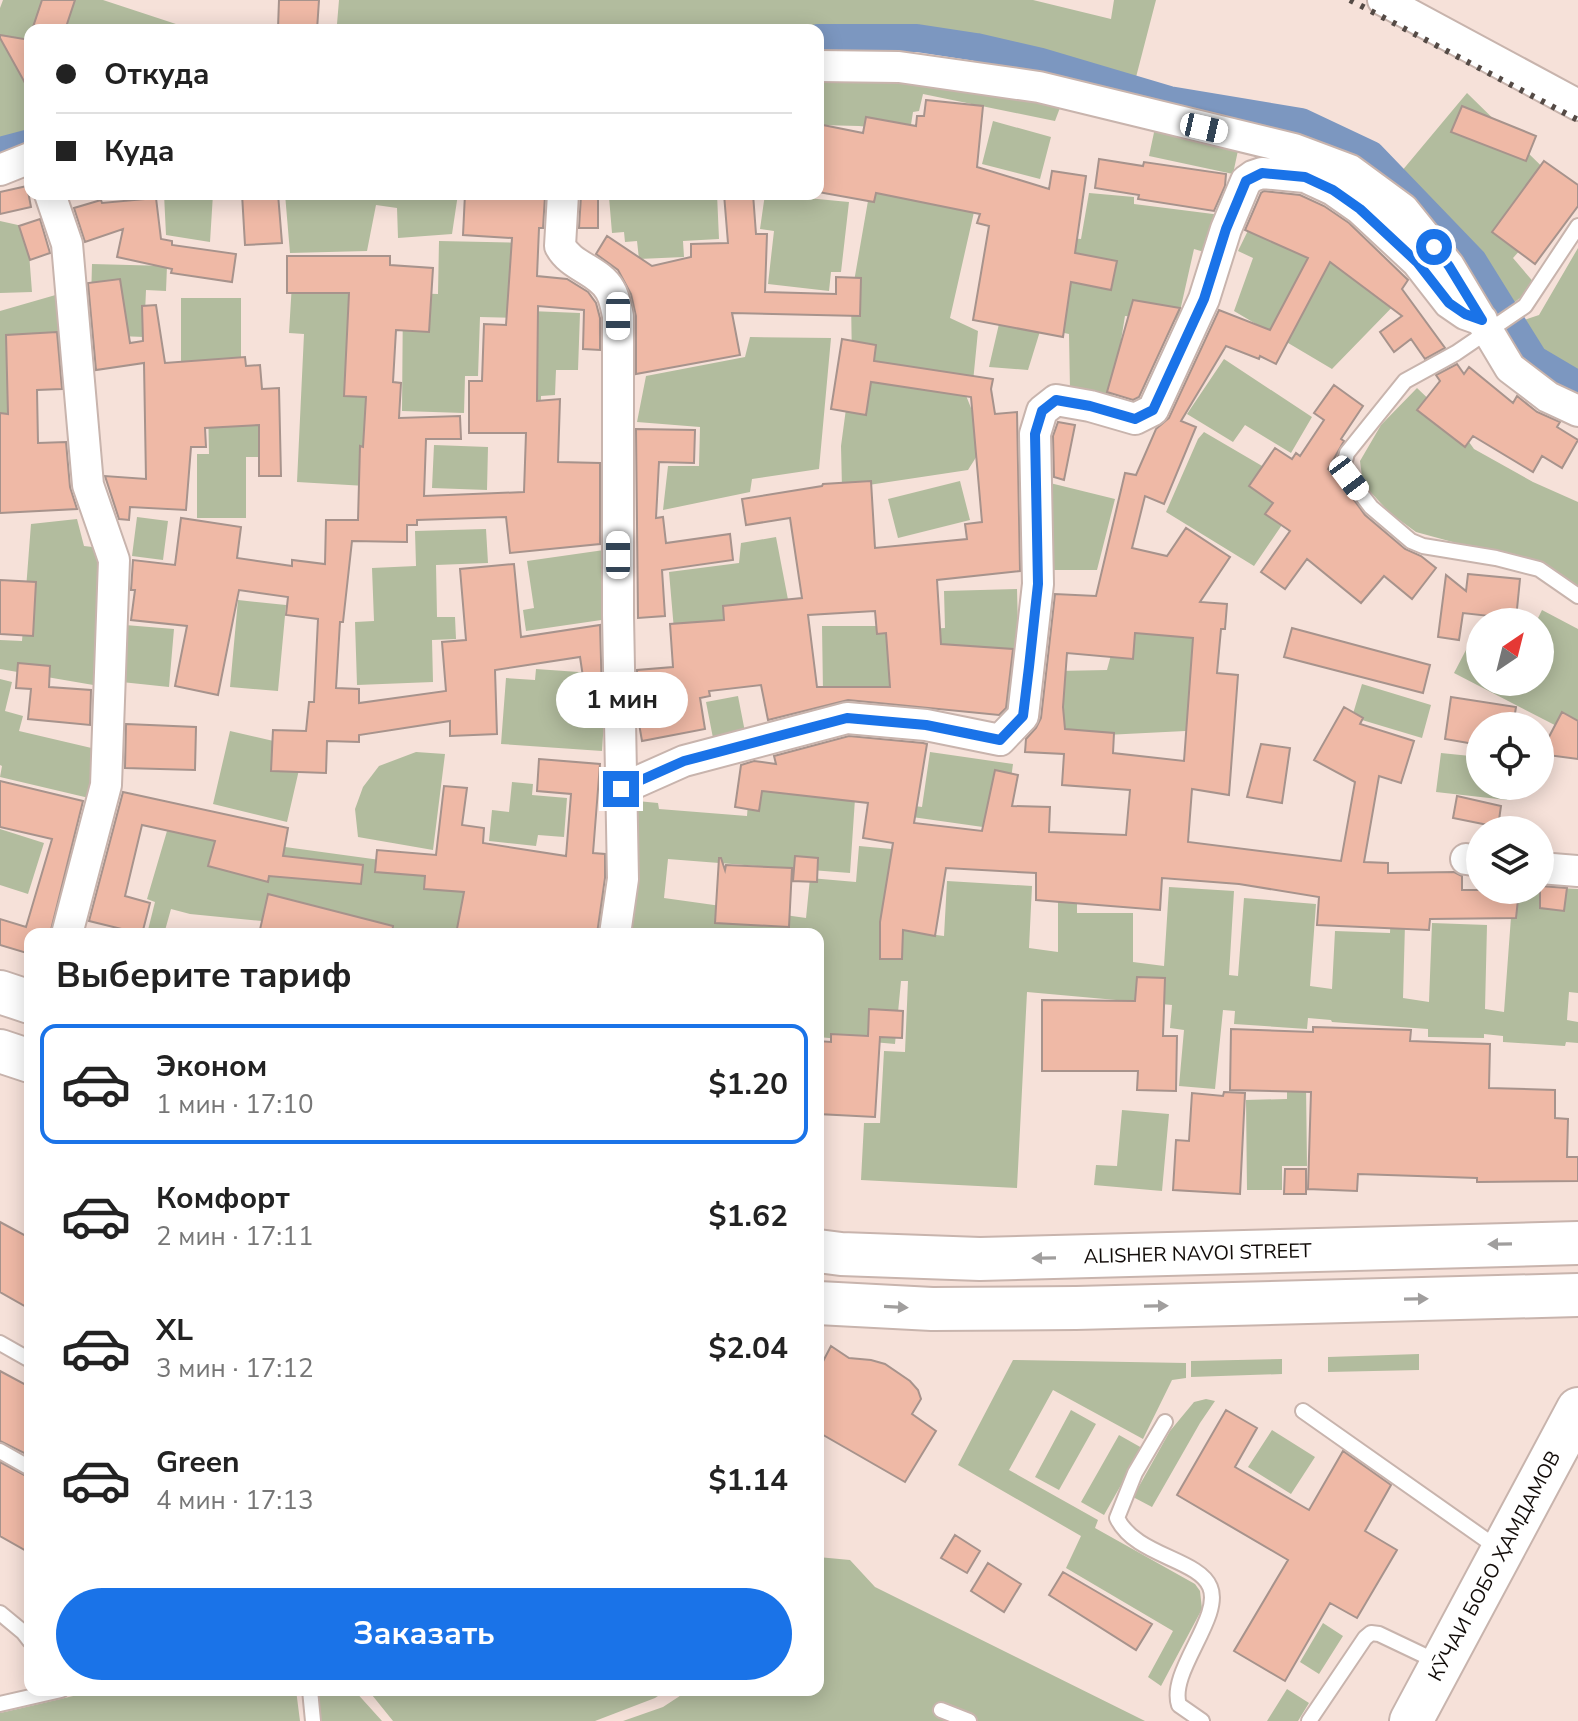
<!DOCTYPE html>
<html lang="ru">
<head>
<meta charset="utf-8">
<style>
  :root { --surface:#fff; --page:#f6f6f6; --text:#222; --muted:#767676; --line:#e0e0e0; --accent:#1a73e8 }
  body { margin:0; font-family:"Nunito Sans",sans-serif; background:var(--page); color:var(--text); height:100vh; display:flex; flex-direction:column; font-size:30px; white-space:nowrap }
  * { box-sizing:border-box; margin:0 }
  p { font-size:26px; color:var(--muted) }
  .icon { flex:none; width:44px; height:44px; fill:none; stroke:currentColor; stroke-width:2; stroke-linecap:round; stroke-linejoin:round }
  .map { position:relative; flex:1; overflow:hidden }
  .side { position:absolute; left:24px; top:928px; width:800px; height:768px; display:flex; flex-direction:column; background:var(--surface); border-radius:16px; box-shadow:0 4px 20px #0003 }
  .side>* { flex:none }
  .top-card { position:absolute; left:24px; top:24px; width:800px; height:176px; border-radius:16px; box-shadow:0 4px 20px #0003; display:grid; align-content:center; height:176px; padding:0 32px; background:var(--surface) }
  .needle { width:52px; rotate:35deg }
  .buttons { position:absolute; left:1466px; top:608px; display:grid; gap:16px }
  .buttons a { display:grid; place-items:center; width:88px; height:88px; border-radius:50%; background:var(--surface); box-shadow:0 4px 20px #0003; font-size:40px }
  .end { position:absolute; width:36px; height:36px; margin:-18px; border:10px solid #1a73e8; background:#fff; box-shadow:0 0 0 4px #fff }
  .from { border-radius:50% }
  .bubble { position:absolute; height:56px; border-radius:28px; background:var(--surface); box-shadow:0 4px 20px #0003; font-size:26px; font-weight:700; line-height:56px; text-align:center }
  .car { position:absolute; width:24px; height:48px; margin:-24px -12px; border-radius:10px; box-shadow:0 0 6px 2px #0007; background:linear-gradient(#fff 24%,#345 0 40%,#fff 0 76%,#345 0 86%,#fff 0) }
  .top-card b { display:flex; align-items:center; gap:28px; height:76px; font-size:30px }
  .top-card b+b { border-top:2px solid var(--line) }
  .top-card i { width:20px; height:20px; background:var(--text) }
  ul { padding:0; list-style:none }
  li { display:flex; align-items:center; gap:24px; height:120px; margin:0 16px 12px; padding:0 16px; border:4px solid transparent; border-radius:16px }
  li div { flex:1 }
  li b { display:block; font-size:30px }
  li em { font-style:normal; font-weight:700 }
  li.current { border-color:var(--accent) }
  li>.icon { width:72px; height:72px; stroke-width:1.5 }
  h2 { padding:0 32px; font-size:36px; line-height:96px }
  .action { display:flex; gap:16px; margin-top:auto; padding:16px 32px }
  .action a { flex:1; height:92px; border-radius:48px; background:var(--accent); color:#fff; font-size:32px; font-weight:700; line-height:92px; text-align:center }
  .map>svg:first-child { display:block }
</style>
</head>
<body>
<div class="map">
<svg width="1578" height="1721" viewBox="0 0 1578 1721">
  <rect width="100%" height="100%" fill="#f6e1d9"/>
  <path fill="#b2bc9e" d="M3,0h100l76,25 -1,5h-148v103l-30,9v-134z
    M339,0h694l78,19 3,-19h42l-21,81 -155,-43 -62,-6 -661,-2v-5l80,-1z
    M818,71l246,26 -9,24 -132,-27 -4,17 -6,1 -3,19 -51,-5 -41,-1z
    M1467,93l103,101 -57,64 23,27 -26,21 -33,-50 -76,-84z
    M993,121l58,16 -11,42 -58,-15z
    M1156,123l84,18 -7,33 -84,-18z
    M913,182l61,30 -24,106 28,13 -5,51 -8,11 20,50 -17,27 -126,19 -1,-43 11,-82 -1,-65 18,-104z
    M1089,193l45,4v7l87,11 -7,40 -20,-6 -16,71 -53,-4 -13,79 -42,-5 -1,-56 -28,-6 -13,42 -39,-3 16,-69 28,-64 48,5z
    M164,194h49l-3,48 -44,-7z
    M285,194h173l-6,40 -54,4 -1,-30 -21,-3 -9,46 -77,2z
    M649,194h68l2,45 -36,2 1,16 -45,2 -2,-18 -12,1 -1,-10 -12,1 -3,-36z
    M765,194l84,8 -8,70h-10l-2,19 -61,-7 6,-53 -14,-2z
    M1258,210l144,87 -70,72 -98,-58 19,-53 -15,-7z
    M0,221l27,6 5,65 -32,1z
    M439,241l89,2 -1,75 -47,-1 -2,59h-13l-1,37 -62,-2 1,-118 35,1z
    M1578,248v129l-37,-22 -20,-34 18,-6z
    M92,264l75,2 -1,25 -20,-1 -2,47 -25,-1 -28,-36z
    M293,266l67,3 12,104 -6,113 -69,-4 7,-148 -15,-1z
    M59,294l10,43 -15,46 -30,-1 -2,47 -22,-2v-116z
    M181,298h60v68l-60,-1z
    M530,311l50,2 -2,57h-22l-1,25 -14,1 -1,33 -29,-72z
    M750,337l81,1 -12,131 -67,10 -2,13 -87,18 5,-44h31l1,-39 -63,-5 9,-46 99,-19z
    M1224,359l88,58 -21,36 -46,-28 -12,17 -46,-28z
    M1417,388l42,40 15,21 59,33 45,20v87l-37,-23 -125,-34 -26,-19 -27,-29 -3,-23 21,-36z
    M208,402h57v55h-19v61h-49v-64h12z
    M1204,432l101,59 -51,75 -88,-54 32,-73z
    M434,445l54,2 -1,43 -55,-2z
    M960,481l10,39 -72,18 -10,-39z
    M1050,483l65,16 -18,71h-52z
    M137,517l31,4 -5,39 -31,-4z
    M77,519l7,27 17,2 4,139 -105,-18v-29l22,1 9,-117z
    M486,529l2,34 -52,2 1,52h18l1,22 -24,1 1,42 -76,3 -2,-63 19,-1 -2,-53 44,-2 -1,-35z
    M776,537l14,73 -116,20 -5,-58 70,-9 2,-20z
    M604,550l11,68 -89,13 -3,-21 11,-2 -7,-47z
    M1017,589l3,118 -31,1 -63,-39 -1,-40 20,-1 -1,-37z
    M238,600l48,5 -8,86 -48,-4z
    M1542,610l36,19v108l-124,-64 25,-48 1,57h60v-60h-4z
    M1120,621l87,6 -2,103 -139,7 -9,-66 50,-1z
    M125,625l49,4 -5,58 -57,-6z
    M822,626h68l1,66h-68z
    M536,669l71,5 -5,77 -101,-7 5,-66 29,2z
    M0,679l12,3 -7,29 18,5 -4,15 81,19 -11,48 -89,-21 2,-11 -2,-1z
    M1362,684l69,21 -9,33 -70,-21z
    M738,696l7,36 -32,6 -7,-36z
    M230,731l74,17 -17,74 -74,-18z
    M416,752l29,2 -12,96 -75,-13 -3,-28 8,-22 16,-21z
    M930,752l83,12 -9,66 -106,-15 2,-11 22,3z
    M1441,753l39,4v29h29l-2,14 -71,-8z
    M751,764l33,30 71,5 -5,74 -182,-14 -4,39 142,20 4,-40 46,4 3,-36 54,5 -7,80 38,5 3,-55 85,5 -3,62 29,4v-54h19v15h56v49l31,4 5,-79 65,4 -5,84 9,1 6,-78 72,6 -6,82 22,3 3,-58 55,2 2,-55 13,46 -2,74 26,4 3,-79 55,2 -2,84 19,3 9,-122h27v-3l38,2v104l-9,-1 -2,28 11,2v21l-12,-1 -1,4 -62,-4v-6l-19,-2v4l-56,-1v-8l-96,-7 -1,-2 -23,-2 -1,11 -73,-5 1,-13 -12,-1 -8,79 -36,-3 5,-56 -14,-2 2,-23 -145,-13 -10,196 -156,-8 3,-57h16l4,-72 21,1 3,-71h-7l-6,63 -77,-7v-103h-426l-202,-20 -19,-5 -7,25h-17l8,-32 -8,-3 20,-68 463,63 7,-93 21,2 1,6 88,7z
    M512,782l21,2 -1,11 35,3 -3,39 -26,-2 -2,11 -47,-5 3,-31 17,2z
    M0,829l44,14 -16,51 -28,-9z
    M1287,1085h19l1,81h-25v24h-35l-1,-90 41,-1z
    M1122,1110l47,4 -7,77 -68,-6 2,-20 21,1z
    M1419,1354v16l-91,2v-15z
    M1282,1359v15l-91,3v-16z
    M1013,1360l173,3v15l-14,2 -29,59 -90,-49 -44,80 89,50 -3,8 100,56 5,7 2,18 -41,77 -13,-9 25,-46 -107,-63 15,-32 -123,-71z
    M1206,1399l9,2 -15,22 -48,84 -19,-10 37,-66 24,-29z
    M1071,1410l25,14 -37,66 -24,-13z
    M1272,1430l43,27 -24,37 -43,-27z
    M1119,1435l23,13 -38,67 -23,-13z
    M818,1557l32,3 25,27 270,134h-522l40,-14 26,-17h129z
    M1323,1623l20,13 -24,38 -19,-12z
    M1287,1689l22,14 -11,18h-31z
    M99,1690h197l4,31h-300v-8z
    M314,1690h40l28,31h-65z
    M368,1690h299l-12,8 -60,23h-202z"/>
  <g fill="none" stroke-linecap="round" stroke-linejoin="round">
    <path stroke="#7c97c0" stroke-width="28" d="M818,38h99l59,9 65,15 128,38 132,22 70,33 102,106 61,98 44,26
      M0,151l30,-8"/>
  </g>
  <path fill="#efb9a6" stroke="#a7938c" stroke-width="2" fill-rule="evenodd" d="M42,0h33l-10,30h-33z
    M279,0h40l-2,30 -39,-2z
    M0,35l30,5v52l-30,-54z
    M926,100l57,6 -6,61 72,22 3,-18 34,5 -11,77 42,8 -6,29 -40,-8 -8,55 -90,-17 16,-94 -12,-3 3,-9 -104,-21 -2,9 -56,-10v-68l45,9 3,-16 50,9 1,-10h7z
    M1462,106l74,30 -10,25 -75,-29z
    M1099,159l44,7 1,-4 82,12 -1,12 -11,25 -76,-12 1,-4 -44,-7z
    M1544,161l34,24v21l-43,58 -43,-32z
    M27,186l4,21 -31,7v-22z
    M1264,191l36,4 24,11 25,17 59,57 -6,9 43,59 -20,11 -14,-20 -17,13 -14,-20 22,-16 -72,-54 -54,102 -16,-8 -1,3 -33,-13 -45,75 15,6 -32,77 -19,-8 -13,52 35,8 19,-28 44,29 -30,45 27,2 -2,25h-4l-4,44 21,2 -9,120 -37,-6 -4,53 153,19 14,-79 -41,-22 30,-53 19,11 -3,6 54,17 -13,42 -22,-7 -15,86 24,1v10l66,-1 8,4v14h57l-3,28 -86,1 -1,11 -112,-5 2,-28 -80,-13 -77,-6 -2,32 -124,-10v-27l-90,-5 -11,68 -32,-6 -1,29h-22v-37l13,-79 -30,-5 5,-35 -106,-12 -3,20 -24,-4 6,-42 13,-4 22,3 -2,-8 75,-20 74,7 4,1 -13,79 68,8 13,-61 23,5 -6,31 38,1 -1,25 77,3 4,-45 -68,-5 2,-31 -39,-2 1,-13 10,-11 5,-10 14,-124 41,2 29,-123 11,2 20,-46 13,-11 50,-108 51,20 38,-72 -63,-28 16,-37zM1135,633l58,5 -9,123 -71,-8 1,-20 -49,-4 -2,-22 4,-54 66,6z
    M242,194h36l4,49 -37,2z
    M465,194l80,2 -2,32h-4l-2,48 30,3 21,13 8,11 4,15v32l-17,-1 1,-39 -46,-4 -1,95 23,-2 -2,63 42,1v81l-90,9 -4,-36 -89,3v5h-10v17l-55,-1 -9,81h-3l-4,66 23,1v14l87,-12 -4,-49 24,-2 -6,-71 54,-5 7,73 79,-12 2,70 -16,2 -6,-40 -85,13 2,64 -47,2v-15l-91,14v7l-32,-1 -1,32 -55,-2 2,-41 33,1 3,-29h5l4,-83 -32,-4 2,-18 -49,-7 -21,105 -43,-9 12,-60 -56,-6 4,-30h-4l2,-30 42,5 6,-47 60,9 -4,31 55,8v-6l33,4 1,-44h32l2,-74 3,1 3,-50 -22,-1 5,-103h-62v-37h103v9l43,3 -4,64 -33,-2 -3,52 8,1 -2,35 61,-2 1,23h-35l-2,57 100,-4 2,-59h-57v-52h13l2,-57 22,1 6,-87 -49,-3z
    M724,194h29l3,40h11l-2,58 71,2v-17l25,1 -1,38 -128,-3 8,42 -104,19v-58l-5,-22 -13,-24 -22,-16 11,-18 45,30 39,-9v-13l37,-1z
    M581,196h17v32h-19z
    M156,198l5,41 11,2v4l64,9 -4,28 -61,-9 1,-4 -55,-12 6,-28 -38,13 -11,-34 27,-8 1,3z
    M40,219l10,34 -20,7 -11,-34z
    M120,279l10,64 13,-2 -1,-35 14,-1 9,58 80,-6 1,9 14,-1 2,24 17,-1 2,88h-22v-51l-54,3 1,19h-15l-5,63 -56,-3 -1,13 -10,-1 -14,-43 41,3 -2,-116 -48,7 -8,-87z
    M1133,300l47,8 -41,89 -6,3 -26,-8z
    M57,332l5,57 -25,1 1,53 28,-1 4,45 7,22 -77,4v-100l8,1 -2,-79z
    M842,339l34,6 -2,16 119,18 -2,10 4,25 22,-2 3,159 -83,9 4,64 72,5 -7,59 -7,7 -151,-15 -80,20 -7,-35 -52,6 1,5 -10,2 5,31 -63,12 -4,-23 -1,-48 36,-3 -3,-43 54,-4 -1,-14 79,-8 -12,-80 -44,7 -4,-26 80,-13 1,-2 48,-3 4,67 92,-9 -2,-15 17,-2 -11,-125 -100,-15 -5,33 -35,-6zM875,611l2,23 9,-1 4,54h-73l-9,-72z
    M1457,364l7,10 5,-7 44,36 4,-7 20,16 23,10 -3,5 21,13 -16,28 -20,-12 -9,16 -60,-36 -8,11 -48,-37 23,-29 -4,-6z
    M1334,385l29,21 -22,33 3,2 -16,28 10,9 27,37 40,34 16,7 15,12 -24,31 -28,-23 -23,27 -54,-44 -22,30 -24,-17 29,-41 -25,-17 8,-11 -24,-17 26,-38 17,11 4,-6 4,3 24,-36 -10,-7z
    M1058,422l17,3 -11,55 -10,-3 -1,-41z
    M636,429l59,1 -1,33 -35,-1 -3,56 7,-1 3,26 64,-9 3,26 -71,10 3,46 -27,2z
    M1468,574l52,5 -4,40 -53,-6 -4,27 -21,-3 8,-62 20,16z
    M0,580l36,2 -3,54 -33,-2z
    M1292,628l138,37 -7,28 -139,-36z
    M18,663l32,3 -1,21 42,3 -1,35 -62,-6 3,-30 -15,-1z
    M1451,697l65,10 -3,19h-33v19l-35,-6z
    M1562,712l16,9v38l-38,-5z
    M126,724l70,3 -1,43 -70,-2z
    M1261,744l29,4 -8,55 -35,-6z
    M539,759l61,5 -7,89 12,1v24l-8,56h-141l8,-42 -40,-3 1,-13 -50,-4 2,-22 59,5 8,-69 23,2 -5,37 22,3 -1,15 83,13 5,-62 -34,-3z
    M0,781l83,20 -33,133h-20v20l-30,-9v-26l26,8 26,-88 -52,-12z
    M123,792l165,36 -5,28 80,9 -2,19 -92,-8 -1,6 -60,-16 7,-25 -73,-16 -17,71 25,7 -8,31 -53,-13z
    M1457,796l44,10 -3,21 -45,-9z
    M795,856l23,2 -1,24 -24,-1z
    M719,858h2l4,12 1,-5 66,3 -3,59 -74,-4z
    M1540,886l27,2 -3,23 -24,-3z
    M268,894l125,32 -1,8h-133z
    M1137,977l28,1 -2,58h14l-1,55 -39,-1 1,-19h-96v-71l93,1z
    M869,1009l34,2 -1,27 -22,-1 -5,80 -57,-3v-73l13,1v-8l37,2z
    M1313,1027l98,3 -1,11 80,3 -1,44 66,2v28l13,1 -1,38h11v24l-101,1v-4l-119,-4 -1,17 -49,-2 3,-97 -81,-2 1,-61 82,3z
    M1224,1092l21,1 -5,101 -67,-4 3,-50 13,1 3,-48 31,3z
    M1285,1169h21v25h-22z
    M0,1222l30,16v71l-30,-17z
    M831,1346l18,12 22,2 14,4 25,17 8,9 3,9 -9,15 24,17 -31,51 -87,-50v-61z
    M0,1371l30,16v69l-30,-15z
    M1226,1410l31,18 -22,39 74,43 34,-59 48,34 -26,46 32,19 -40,68 -27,-15 -45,78 -51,-30 54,-91 -111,-65z
    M0,1462l30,16v75l-30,-17z
    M955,1535l25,16 -13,22 -26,-15z
    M988,1563l33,21 -17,28 -33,-21z
    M1063,1572l89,52 -16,26 -87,-55z"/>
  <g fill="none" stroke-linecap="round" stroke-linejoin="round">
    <defs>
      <path id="lane" d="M1578,226l-53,80 -69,47 -51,28 -58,72 -3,12 5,13 22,29 40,34 12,5 73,12 43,11 39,27
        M0,1343l30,17
        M1303,1411l196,138
        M1165,1422l-30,51 -18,45c18,38 82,41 93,69 13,30 -42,85 -31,118l23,16
        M0,1451l30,17
        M0,1613l23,19 7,9
        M310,1690l3,31
        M0,1704l61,-14
        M941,1710l28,11
        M1309,1721l56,-83 6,-5 8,1 61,29"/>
      <path id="street" d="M1383,0l195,105
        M818,66l81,1 140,20 255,62 56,21 53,39 46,57 61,102 38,29 30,14
        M0,170l30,-12
        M50,194l17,50 21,241 26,75 -8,225 -39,149
        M563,194l-3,52c11,21 39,24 50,44 5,8 6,17 8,26v299l5,264 -8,55
        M621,789l63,-28 163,-43 79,7 74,15 23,-24 15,-132 -3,-150 7,-23 14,-11 34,6 45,13 18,-9 51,-111 22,-70 20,-48 7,-5 9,-3 43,4 28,13 27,19 57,53 32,41 16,11 17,6
        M1466,859l14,2
        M1540,868l38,3"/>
      <g id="secondary">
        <path d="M0,992l30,10"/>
        <path d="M0,1051l30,10"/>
        <path id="s1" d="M818,1251l23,3 139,5 598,-16"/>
        <path d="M818,1303l114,6 144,-1 502,-13"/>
        <path id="s2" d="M1411,1721l167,-312"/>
      </g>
    </defs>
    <use href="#lane" stroke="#c8b4ad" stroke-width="18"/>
    <use href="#street" stroke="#c8b4ad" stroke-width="34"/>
    <use href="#secondary" stroke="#c8b4ad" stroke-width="46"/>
    <use href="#lane" stroke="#fff" stroke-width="14"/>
    <use href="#street" stroke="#fff" stroke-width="30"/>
    <use href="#secondary" stroke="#fff" stroke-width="42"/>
    <path stroke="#544a45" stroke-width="6" stroke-dasharray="4 8" stroke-linecap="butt" d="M1350,0l228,120"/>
  </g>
  <defs><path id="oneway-solid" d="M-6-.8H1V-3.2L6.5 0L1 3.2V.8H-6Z" transform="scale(2)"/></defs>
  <g fill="#a09e9d">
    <use href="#oneway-solid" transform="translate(1500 1244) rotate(179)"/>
    <use href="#oneway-solid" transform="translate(1044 1258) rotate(179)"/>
    <use href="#oneway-solid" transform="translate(1416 1299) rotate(-1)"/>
    <use href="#oneway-solid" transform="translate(1156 1306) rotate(-1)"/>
    <use href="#oneway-solid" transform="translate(896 1307) rotate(3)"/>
  </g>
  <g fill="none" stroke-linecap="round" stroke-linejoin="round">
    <path stroke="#1a73e8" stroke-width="10" d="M621,789l63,-28 163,-43 79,7 74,15 23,-24 6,-49 9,-83 -3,-150 7,-23 14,-11 34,6 45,13 18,-9 51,-111 22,-70 20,-48 16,-8 43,4 28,13 27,19 57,53 32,41 16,11 17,6 -33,-54 -15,-19"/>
  </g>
  <g text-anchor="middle" stroke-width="6" stroke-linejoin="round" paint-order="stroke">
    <g font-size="20" fill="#120c09" stroke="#fff">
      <text dy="7" stroke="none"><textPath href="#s1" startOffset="380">ALISHER NAVOI STREET</textPath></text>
      <text dy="7" stroke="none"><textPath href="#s2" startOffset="176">КӮЧАИ БОБО ҲАМДАМОВ</textPath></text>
    </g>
  </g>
</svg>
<div class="buttons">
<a><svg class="needle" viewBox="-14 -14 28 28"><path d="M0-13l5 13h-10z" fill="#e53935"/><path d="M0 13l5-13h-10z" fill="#767676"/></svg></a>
<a><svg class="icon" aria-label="locate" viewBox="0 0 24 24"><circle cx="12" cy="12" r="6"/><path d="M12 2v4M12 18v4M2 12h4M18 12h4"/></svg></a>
<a><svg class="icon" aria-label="layers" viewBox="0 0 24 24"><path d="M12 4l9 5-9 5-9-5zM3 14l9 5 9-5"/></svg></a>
</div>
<i class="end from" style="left:1434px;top:247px"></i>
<i class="end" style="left:621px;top:789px"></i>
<div class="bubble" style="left:556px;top:672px;width:132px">1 мин</div>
<i class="car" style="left:1204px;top:128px;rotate:103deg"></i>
<i class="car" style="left:618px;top:316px;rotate:180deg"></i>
<i class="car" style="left:1349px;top:478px;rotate:143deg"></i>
<i class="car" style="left:618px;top:555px;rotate:0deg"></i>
<div class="top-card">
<b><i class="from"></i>Откуда</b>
<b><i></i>Куда</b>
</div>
<section class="side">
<h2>Выберите тариф</h2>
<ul>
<li class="current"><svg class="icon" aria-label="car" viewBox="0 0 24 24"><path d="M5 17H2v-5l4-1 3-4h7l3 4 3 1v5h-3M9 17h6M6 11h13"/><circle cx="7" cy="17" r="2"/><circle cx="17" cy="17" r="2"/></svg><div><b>Эконом</b><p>1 мин · 17:10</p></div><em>$1.20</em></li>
<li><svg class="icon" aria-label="car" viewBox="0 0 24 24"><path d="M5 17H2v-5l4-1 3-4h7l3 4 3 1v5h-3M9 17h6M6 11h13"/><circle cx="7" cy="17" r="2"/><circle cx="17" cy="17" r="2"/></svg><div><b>Комфорт</b><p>2 мин · 17:11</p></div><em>$1.62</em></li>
<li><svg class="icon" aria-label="car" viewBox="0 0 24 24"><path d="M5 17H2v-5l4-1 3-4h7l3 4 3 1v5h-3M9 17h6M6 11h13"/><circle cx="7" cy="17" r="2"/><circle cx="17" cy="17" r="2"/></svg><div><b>XL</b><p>3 мин · 17:12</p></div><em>$2.04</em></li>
<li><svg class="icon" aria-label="car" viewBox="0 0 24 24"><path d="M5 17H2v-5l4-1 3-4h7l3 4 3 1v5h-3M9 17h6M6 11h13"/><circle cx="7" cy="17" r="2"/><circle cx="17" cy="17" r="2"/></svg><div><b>Green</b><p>4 мин · 17:13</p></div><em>$1.14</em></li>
</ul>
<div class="action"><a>Заказать</a></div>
</section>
</div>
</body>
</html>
